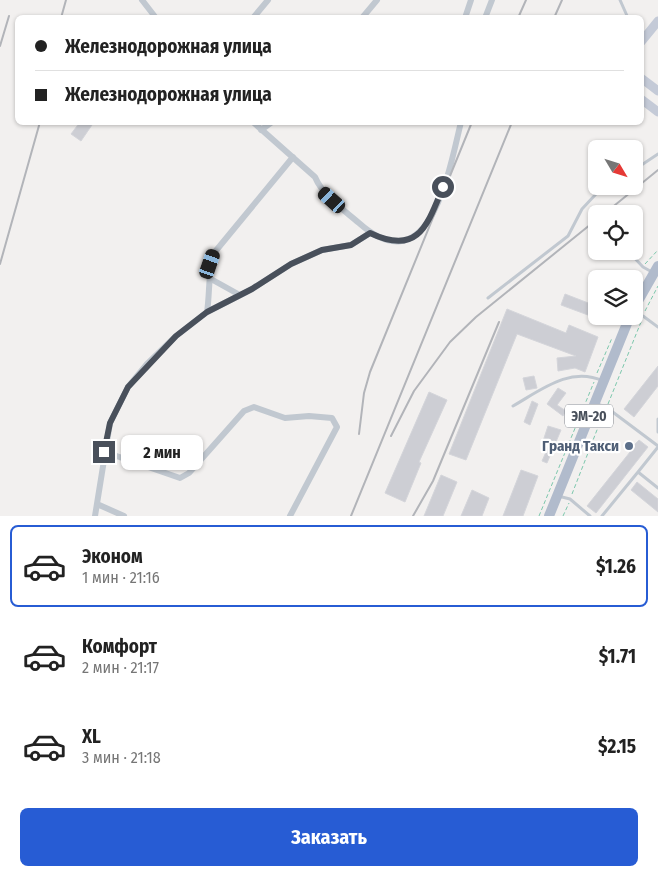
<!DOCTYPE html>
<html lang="ru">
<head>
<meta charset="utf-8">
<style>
  :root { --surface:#fff; --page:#f6f6f6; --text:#222; --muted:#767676; --line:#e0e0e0; --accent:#275cd4 }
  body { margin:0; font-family:"Fira Sans Condensed",sans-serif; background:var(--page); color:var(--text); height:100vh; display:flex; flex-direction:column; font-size:19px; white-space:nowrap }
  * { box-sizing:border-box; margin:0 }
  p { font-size:16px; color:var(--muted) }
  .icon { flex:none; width:28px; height:28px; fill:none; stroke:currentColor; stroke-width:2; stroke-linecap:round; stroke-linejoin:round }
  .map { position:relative; height:516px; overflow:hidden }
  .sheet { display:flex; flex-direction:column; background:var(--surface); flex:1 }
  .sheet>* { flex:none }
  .top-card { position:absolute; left:15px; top:15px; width:629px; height:110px; border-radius:8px; box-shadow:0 1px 4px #0004; display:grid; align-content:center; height:110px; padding:0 20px; background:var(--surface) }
  .needle { width:32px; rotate:128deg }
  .fabs { position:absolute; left:588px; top:140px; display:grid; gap:10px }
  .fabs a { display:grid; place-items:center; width:55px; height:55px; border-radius:8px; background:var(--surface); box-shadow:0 1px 4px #0004; font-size:25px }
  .end { position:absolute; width:22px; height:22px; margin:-11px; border:6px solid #49505b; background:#fff; box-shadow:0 0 0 2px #fff }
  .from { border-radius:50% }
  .bubble { position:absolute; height:35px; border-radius:8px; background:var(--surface); box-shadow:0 1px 4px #0004; font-size:16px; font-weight:700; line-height:35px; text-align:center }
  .car { position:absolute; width:15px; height:30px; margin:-15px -8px; border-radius:6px; box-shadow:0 0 4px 1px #0007; background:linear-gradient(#222 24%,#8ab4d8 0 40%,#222 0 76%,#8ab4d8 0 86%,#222 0) }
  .top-card b { display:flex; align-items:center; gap:18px; height:48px; font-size:19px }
  .top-card b+b { border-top:1px solid var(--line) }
  .top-card i { width:12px; height:12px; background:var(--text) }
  ul { padding:9px 0 0; list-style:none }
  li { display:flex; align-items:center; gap:15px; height:82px; margin:0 10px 8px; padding:0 10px; border:2px solid transparent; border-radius:8px }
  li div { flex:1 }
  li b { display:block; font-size:19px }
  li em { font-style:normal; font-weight:700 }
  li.selected { border-color:var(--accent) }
  li>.icon { width:45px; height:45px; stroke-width:1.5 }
  .button { display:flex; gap:10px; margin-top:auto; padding:10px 20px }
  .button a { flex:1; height:58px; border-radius:8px; background:var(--accent); color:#fff; font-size:20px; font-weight:700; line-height:58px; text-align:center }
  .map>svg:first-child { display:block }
</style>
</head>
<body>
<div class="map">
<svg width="658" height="516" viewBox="0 0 658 516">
  <rect width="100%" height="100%" fill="#f2f0ef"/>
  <path fill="#cdced4" stroke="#d4d5da" d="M80,122h14l-13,19 -10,-7z
    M565,294l31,12v12l-35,-13z
    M507,309l59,24 3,-8 29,12 -13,35 -10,-4 -17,3 -1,-13 19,-2 -59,-22 -51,126 -17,-6z
    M658,366v20l-24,31 -10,-8z
    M534,376l3,12 -11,2 -3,-12z
    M558,388l8,5 -9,12 9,6 -3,5 -16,-12z
    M429,392l18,8 -28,62 2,1 -16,39 -20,-9z
    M532,401l6,3 -8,21 -6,-3z
    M548,426l13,4 -14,33 -5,-2 8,-18 -7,-2z
    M639,440l9,7 -52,66 -9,-7 43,-54 -6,-4 5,-7 5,4z
    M521,470l17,6 -15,40h-20z
    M441,475l16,7 -14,34h-19z
    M637,482l21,17v13l-27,-22z
    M472,490l17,8 -7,18h-21z"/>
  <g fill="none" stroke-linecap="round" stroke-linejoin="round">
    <path stroke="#7cc7ac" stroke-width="1" stroke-dasharray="4 2.5" stroke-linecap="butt" d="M645,264l13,-14
      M634,286l6,-14
      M645,311l13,-25
      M597,373l15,-35
      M608,404l33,-82
      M572,494l32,-82
      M539,516l55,-134
      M563,516l6,-13"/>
    <path stroke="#c1c8d0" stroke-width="3" d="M620,0l8,18
      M634,170l24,-16
      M628,251l15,16 9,5
      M488,298l80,-62 14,-27 14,-15 12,-8
      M634,312l9,4 15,11
      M597,404l9,3 52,39
      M513,406c28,-16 57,-40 90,-25
      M658,419v13
      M658,447l-20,25 20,16
      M558,496l12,3 20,17
      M602,516l36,-44"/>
    <path stroke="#c1c8d0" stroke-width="6" d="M142,0l14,18
      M253,18l15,-18
      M362,18l15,-18
      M465,18l6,-18
      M485,18l7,-18
      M253,122l62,55c8,19 29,33 44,46 71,63 90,-52 102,-101
      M261,130l11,-8
      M211,279l27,15
      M207,312c3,-19 1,-41 7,-59l79,-96
      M105,452l75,26 9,-5 55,-62 10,-4 31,11 24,-2 23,2 5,9 -47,89
      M97,504l27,12
      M95,516l15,-93 18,-36 19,-23 29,-28 31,-24 45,-23 39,-25 31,-14 29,-5 19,-12"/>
    <path stroke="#c4cad7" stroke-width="9" d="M641,42l17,-21
      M641,78l17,13
      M641,99l17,13"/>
    <path stroke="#b1bbcc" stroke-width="10" d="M634,308l24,-42
      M549,516l81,-200"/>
    <path stroke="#b2b4b9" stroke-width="2" d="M61,18l5,-18
      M518,18l8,-18
      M554,18l8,-18
      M0,46l9,-30
      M604,214l54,-44
      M0,264l40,-142
      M359,434l5,-41 6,-21 102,-250
      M391,436l23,-45 36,-49 26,-25 120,-97
      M351,516l161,-394
      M413,516l20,-35 66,-159"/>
  </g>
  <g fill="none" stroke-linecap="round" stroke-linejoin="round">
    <path stroke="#49505b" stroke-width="6" d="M104,452l6,-29 18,-36 48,-51 31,-24 45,-23 39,-25 31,-14 29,-5 19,-12c48,23 57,-7 73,-46"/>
  </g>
  <circle fill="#5c6f8a" stroke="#fff" stroke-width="2" cx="629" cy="446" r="5"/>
  <g text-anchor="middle" stroke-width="4.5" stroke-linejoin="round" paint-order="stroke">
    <rect fill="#fff" stroke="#80848c" stroke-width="1" x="565" y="404.5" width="48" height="23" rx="4"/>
    <g font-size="14" font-weight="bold" fill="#49505b">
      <text x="589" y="421">ЭМ-20</text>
    </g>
    <g font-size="15" font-weight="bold" fill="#4e5e75" stroke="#fff" text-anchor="end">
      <text x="619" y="451">Гранд Такси</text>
    </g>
  </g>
</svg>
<div class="fabs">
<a><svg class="needle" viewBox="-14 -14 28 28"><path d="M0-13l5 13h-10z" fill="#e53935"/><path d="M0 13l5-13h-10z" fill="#767676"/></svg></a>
<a><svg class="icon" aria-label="locate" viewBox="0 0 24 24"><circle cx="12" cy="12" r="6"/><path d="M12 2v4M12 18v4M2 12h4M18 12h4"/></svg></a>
<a><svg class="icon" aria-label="layers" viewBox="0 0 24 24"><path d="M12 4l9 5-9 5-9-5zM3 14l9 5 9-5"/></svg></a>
</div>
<i class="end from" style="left:443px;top:187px"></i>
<i class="end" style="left:104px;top:452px"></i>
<div class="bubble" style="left:121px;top:435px;width:82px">2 мин</div>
<i class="car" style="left:332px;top:200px;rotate:312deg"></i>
<i class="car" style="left:210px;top:264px;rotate:19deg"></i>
<div class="top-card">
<b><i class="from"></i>Железнодорожная улица</b>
<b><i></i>Железнодорожная улица</b>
</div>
</div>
<section class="sheet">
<ul>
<li class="selected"><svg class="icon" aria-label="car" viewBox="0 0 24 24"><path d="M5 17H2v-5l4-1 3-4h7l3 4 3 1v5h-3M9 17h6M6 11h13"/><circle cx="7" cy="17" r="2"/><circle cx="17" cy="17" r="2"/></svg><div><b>Эконом</b><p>1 мин · 21:16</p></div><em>$1.26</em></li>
<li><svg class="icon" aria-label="car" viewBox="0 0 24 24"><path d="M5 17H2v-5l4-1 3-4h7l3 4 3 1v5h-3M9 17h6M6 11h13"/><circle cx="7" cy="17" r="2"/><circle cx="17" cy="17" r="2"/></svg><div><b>Комфорт</b><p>2 мин · 21:17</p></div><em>$1.71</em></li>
<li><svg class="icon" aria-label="car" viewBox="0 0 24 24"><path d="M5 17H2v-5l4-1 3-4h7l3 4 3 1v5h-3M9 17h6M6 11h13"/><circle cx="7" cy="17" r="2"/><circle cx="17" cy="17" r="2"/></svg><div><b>XL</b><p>3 мин · 21:18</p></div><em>$2.15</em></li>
</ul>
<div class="button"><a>Заказать</a></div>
</section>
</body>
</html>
